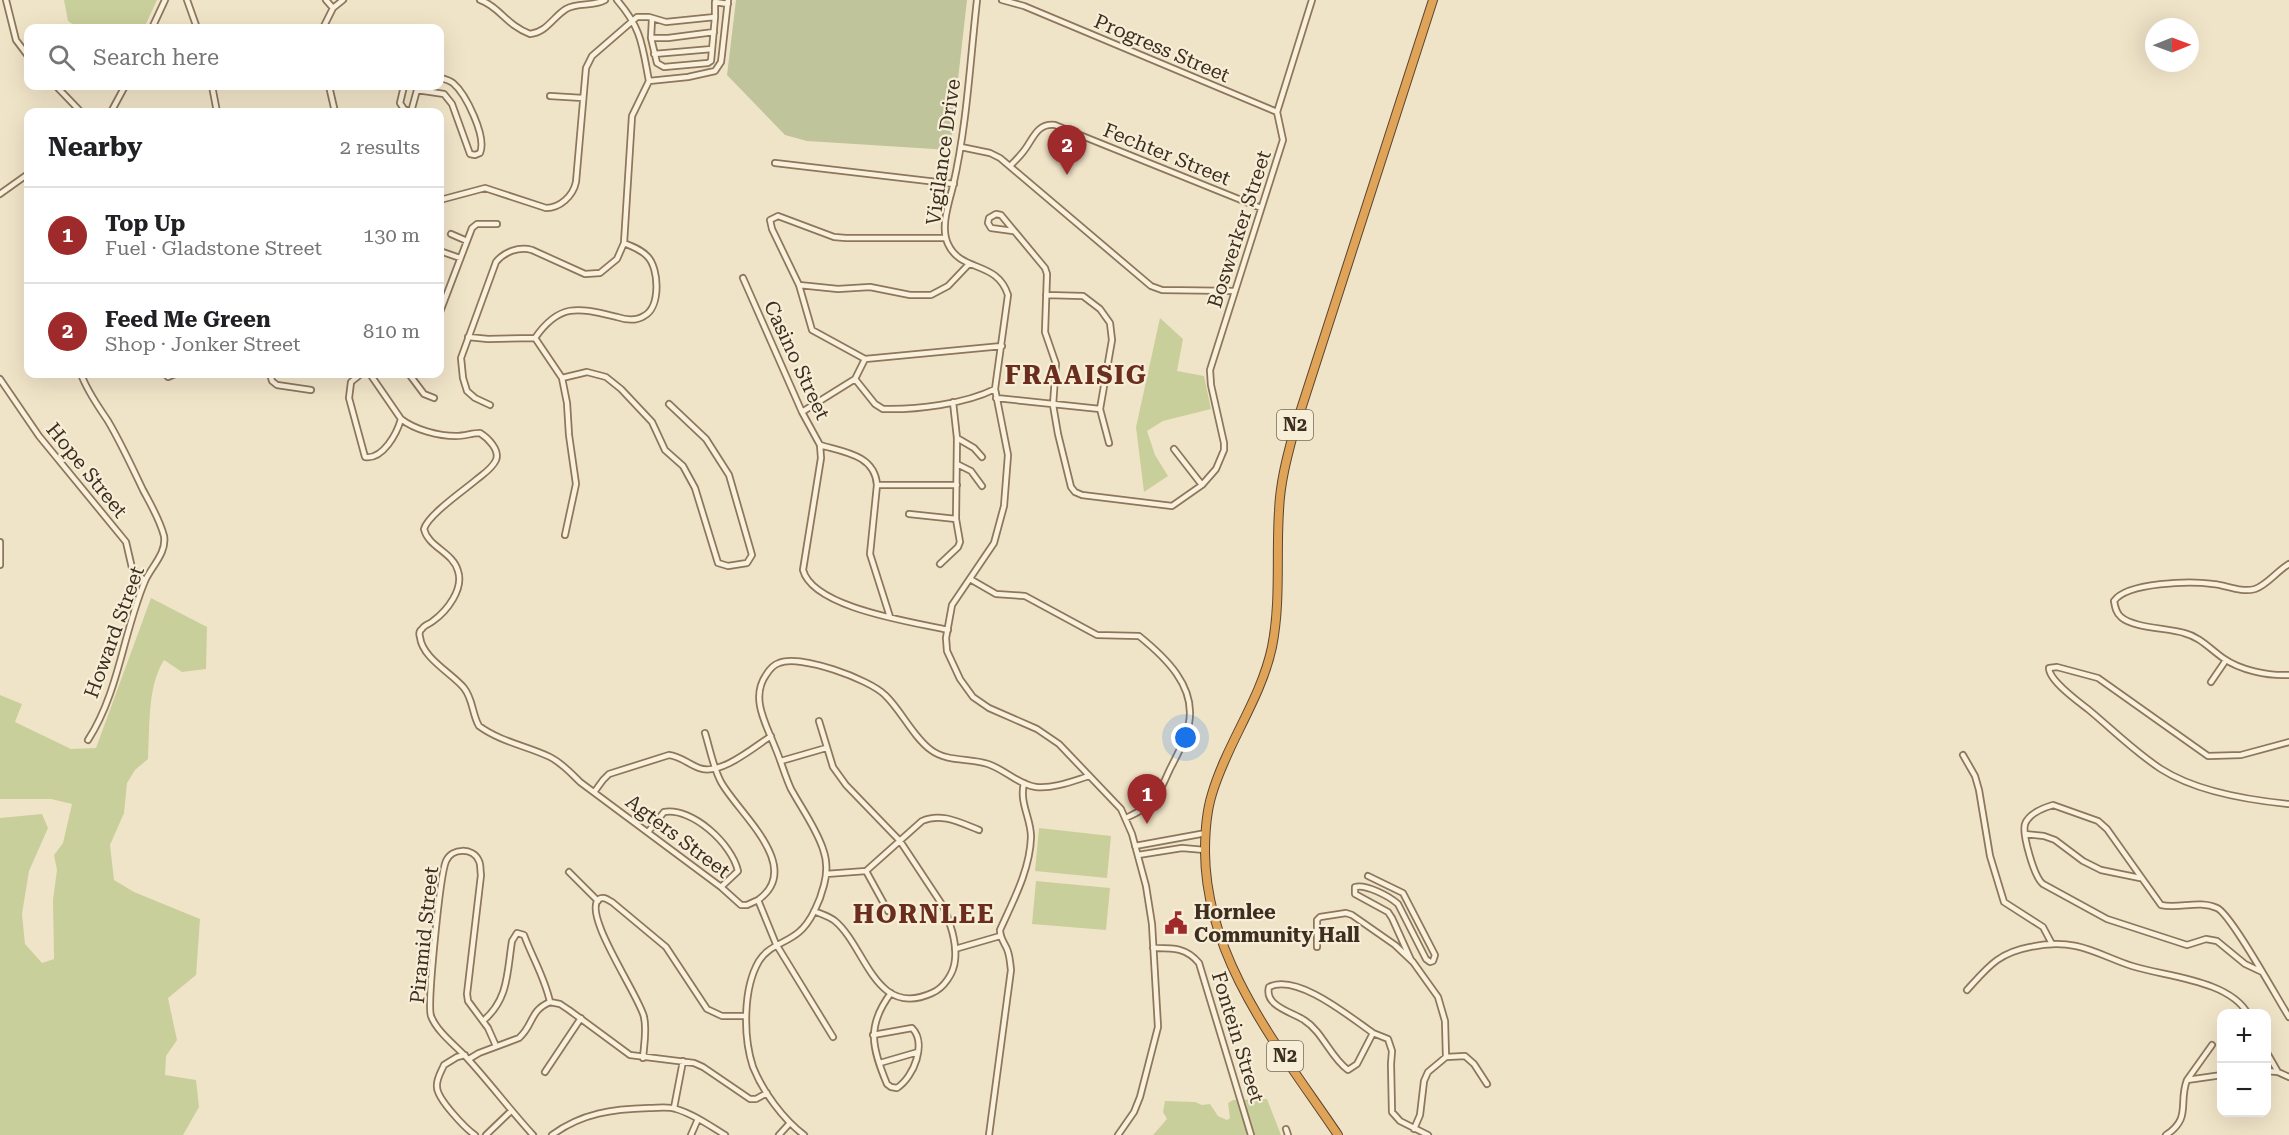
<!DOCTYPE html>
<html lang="en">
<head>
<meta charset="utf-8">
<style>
	body { margin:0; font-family:"Roboto Serif",serif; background:#f2f2f2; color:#202124 }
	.controls { position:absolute; right:18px; bottom:18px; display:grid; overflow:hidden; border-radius:12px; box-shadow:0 6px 24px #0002 }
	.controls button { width:54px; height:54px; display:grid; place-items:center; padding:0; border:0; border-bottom:2px solid #e0e0e0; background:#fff; color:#202124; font:30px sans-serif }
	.compass { position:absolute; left:2145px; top:18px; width:54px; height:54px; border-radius:50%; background:#fff; box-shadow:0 6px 24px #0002; rotate:89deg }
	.you { position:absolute; left:1186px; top:738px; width:21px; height:21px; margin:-15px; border:4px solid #fff; border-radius:50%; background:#1a73e8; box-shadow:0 0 0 9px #1a73e833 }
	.badge { display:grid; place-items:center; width:39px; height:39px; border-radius:50%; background:#9e2a2b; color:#fff; font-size:20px; font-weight:700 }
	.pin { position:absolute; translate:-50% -50px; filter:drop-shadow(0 2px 3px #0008) }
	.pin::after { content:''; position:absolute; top:32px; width:21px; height:18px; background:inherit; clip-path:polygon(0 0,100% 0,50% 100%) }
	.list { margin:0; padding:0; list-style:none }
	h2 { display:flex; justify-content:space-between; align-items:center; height:78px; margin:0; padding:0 24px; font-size:26px }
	h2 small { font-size:20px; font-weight:400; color:#757577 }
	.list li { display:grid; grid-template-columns:39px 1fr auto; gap:18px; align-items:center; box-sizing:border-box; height:96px; padding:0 24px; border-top:2px solid #e0e0e0 }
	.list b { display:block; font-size:22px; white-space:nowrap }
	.list p { margin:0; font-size:20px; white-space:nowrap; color:#757577 }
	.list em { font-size:20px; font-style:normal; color:#757577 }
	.icon { flex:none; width:33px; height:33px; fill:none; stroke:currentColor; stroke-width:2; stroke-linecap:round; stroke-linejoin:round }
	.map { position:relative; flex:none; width:2289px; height:1135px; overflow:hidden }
	.search { position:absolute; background:#fff; box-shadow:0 6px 24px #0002; left:24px; top:24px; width:420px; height:66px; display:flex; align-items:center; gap:15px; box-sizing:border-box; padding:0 21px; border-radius:12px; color:#757577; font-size:22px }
	.panel { position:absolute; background:#fff; box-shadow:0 6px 24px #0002; left:24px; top:108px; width:420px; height:270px; border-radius:12px }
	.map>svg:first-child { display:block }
</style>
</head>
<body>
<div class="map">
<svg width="2289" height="1135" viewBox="0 0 2289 1135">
	<rect width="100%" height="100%" fill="#f0e4c8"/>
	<path fill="#c9cf9b" d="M64 0H157L144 28H78L68 21Z
		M1160 318 1183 339 1177 371 1204 376 1211 409 1163 421 1147 431 1155 455 1168 476 1144 492 1136 427Z
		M151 598 207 627 206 669 182 672 164 660C147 687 150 727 148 759L135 770 127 783 124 813 110 845 114 880 134 892 200 919 196 975 168 998 177 1040 166 1056 165 1075 196 1080 199 1107 183 1135H0V818L42 814 48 828 29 871 22 914 25 944 42 963 54 959 53 900 57 870 54 855 63 843 72 804 51 799H0V695L22 704 15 722 71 749 96 748Z
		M1039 828 1111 836 1107 878 1035 871Z
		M1036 881 1110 888 1106 930 1032 924Z
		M1267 1099 1281 1135H1153L1167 1119 1163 1112 1165 1101 1195 1102 1202 1105 1210 1104 1218 1116 1227 1120 1230 1118 1228 1103 1233 1100Z"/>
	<path fill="#bfc49a" d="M736 0H967L950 150 807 141 785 135 727 75Z"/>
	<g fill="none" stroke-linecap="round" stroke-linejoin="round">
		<g stroke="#8d765c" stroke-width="8">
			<path id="street" d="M6 0 16 40 28 56
				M187 0 197 28
				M326 0 333 8
				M480 0C500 7 506 25 530 34 547 32 553 17 566 9 578 2 593 7 605 0
				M617 0C642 29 642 45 649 81
				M977 0C970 62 967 125 953 186 949 203 940 227 948 244 961 273 997 260 1008 295L995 389 1008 455 1004 506 994 543 952 605 946 638 947 651 960 679 973 697 989 708 1037 729 1059 744 1121 809 1132 834 1146 886 1152 924 1158 1027 1140 1097 1134 1112 1118 1135
				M1002 0 1024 6 1277 112
				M715 17V2L728 4
				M152 28 165 0
				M323 28 333 8 343 0
				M651 38H668L714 32
				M654 54 712 49
				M649 81 688 77 715 71 721 62 722 54 728 0
				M56 86 81 112
				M212 86 217 112
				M329 86 335 112
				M404 86 400 103 404 109 412 112
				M550 96 583 98
				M111 112 125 86
				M411 112 417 90 444 94 452 104 470 154 475 155 480 153C487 137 466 94 453 83 449 80 445 79 440 78
				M961 147 990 153 1000 158 1151 286 1162 290 1235 291
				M775 163 954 184
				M1010 166C1014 162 1019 157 1023 152 1033 140 1036 123 1055 125L1261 208
				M0 194 28 174
				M440 200 485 188 546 208C560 208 573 196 576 182L586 68 592 56 637 17H649L666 22 715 17 711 61 708 63 664 67 657 63 651 38 652 19
				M1013 231 991 228 988 223 989 218 996 214 1001 215 1045 268 1047 274 1045 332 1056 364 1053 405 1058 434 1071 487 1075 492 1082 495 1172 506 1202 485 1216 469 1224 450V443L1211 385 1210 370 1283 140 1277 112 1312 0
				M451 234 467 241
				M440 251 460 258
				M743 278 802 412 820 445 821 458 803 570C813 608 913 622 948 630
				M799 285 838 289 870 287 910 295H931L948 286 969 264
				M1046 295 1083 296 1100 309 1110 323 1112 340 1100 409 1109 443
				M440 312 472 228 477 224H497
				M468 337 488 339 535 338
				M535 338C560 302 579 308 617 317 626 320 636 321 644 316 661 307 659 269 648 257 641 249 633 247 624 243
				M535 338 562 378 567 403 569 435 576 484 565 535
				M865 359 812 330 799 285 772 229 770 220 778 216 834 237 846 238H946
				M865 359 1002 346
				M81 374C87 391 98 406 108 421 121 443 132 467 143 490 151 505 160 520 164 536 167 553 151 567 145 581 123 633 119 692 88 740
				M165 374 168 377 175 374
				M270 374 272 381 277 385 311 390
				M361 374 351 382 349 398 365 457C383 460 397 433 401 419
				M370 374 401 419C415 430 439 436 456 436 465 436 472 433 480 433 488 438 500 450 496 460 492 469 483 474 476 480 463 491 428 515 424 529 428 547 453 552 458 571 464 589 447 611 433 621 430 624 424 625 422 629 419 631 419 634 420 637 422 658 453 674 464 688 473 699 472 714 479 726 501 742 527 746 550 757 562 763 571 773 580 782L721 887 741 905H747L758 900
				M409 374 424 394 434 398
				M562 378 587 372 606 377 621 389 652 422 665 450 683 466 695 488 718 563 728 566 747 563 752 555 729 475 706 439 669 404
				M0 379 39 436 126 542 132 568 145 581
				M855 379 875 404 883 409C916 410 965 404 995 389
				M855 379 865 359
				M996 398 1100 409
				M490 405 475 398 467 391 463 378 461 358 496 262C504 252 519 246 532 250L585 274 600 273 617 259 624 243 632 116 649 81
				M802 412 855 379
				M957 438 974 448 982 457
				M820 445C844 452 875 455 877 485L870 554 890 617
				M1174 449 1202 485
				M957 464 971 471 982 486
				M877 485H957
				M909 514 956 519
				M0 542V565
				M940 564 958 547 960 542 956 519 957 438 953 402
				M2289 564C2277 571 2267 585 2255 589 2241 593 2226 585 2213 584 2191 581 2127 582 2114 601 2115 607 2116 613 2121 617 2133 628 2168 628 2184 633 2200 637 2209 648 2223 658 2240 670 2267 676 2289 675
				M970 579 996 594 1025 596 1097 635 1139 636C1165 657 1196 686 1189 723 1186 740 1177 755 1170 769 1156 799 1158 803 1126 818
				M2211 682 2226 660
				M705 733C710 749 713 767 721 782 738 813 805 867 758 900L776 944 833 1037
				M2289 742 2241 755 2208 756 2098 678 2057 667 2049 668C2049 681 2079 702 2089 710 2113 730 2135 752 2161 769 2197 792 2247 800 2289 804
				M1963 755 1975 776 1979 790 1990 856 2004 902 2043 927 2052 944
				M781 761 826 748
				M595 791 603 780 609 774 669 755C680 756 688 764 699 768 720 776 753 748 771 736
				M648 832 664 812C692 807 732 844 738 871L721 887
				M2025 834 2044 836 2055 840 2083 861 2101 870 2140 878
				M1135 846 1206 833
				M1138 855 1182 848 1205 850
				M866 871 888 911
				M569 872 598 901
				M826 874 866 871 922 821C941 812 961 823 979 830
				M1368 876 1403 893 1435 955 1433 961 1430 962 1426 959 1398 904C1389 896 1366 884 1355 887V894L1388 912 1392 918 1411 960
				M814 911C821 914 829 916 835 921 866 947 875 1019 932 993 944 988 954 973 955 960 957 943 950 921 943 906L900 841 846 785 833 767 819 721
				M1317 947V920L1320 917 1346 913 1352 915 1395 945 1413 962 1438 997 1445 1021 1446 1057
				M1153 948C1172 948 1186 947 1199 963L1251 1135
				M955 949 1000 936
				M2262 972 2245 964 2217 941 2206 939 2187 945 2107 919 2043 884C2034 877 2022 834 2025 824 2029 813 2043 808 2053 805L2098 821 2107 829 2161 905C2179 909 2199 900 2217 908 2231 914 2277 998 2289 1017
				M1967 990C1988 967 1998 953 2030 947 2044 944 2061 943 2076 946 2095 950 2113 960 2132 966 2167 977 2229 980 2248 1014
				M550 1002 560 1004 569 1010 630 1055 694 1063 703 1067 750 1099H756L767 1093
				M483 1021C509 999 507 972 512 941L517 933 524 935C532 957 545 978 550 1002
				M1373 1033C1350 1017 1297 973 1269 987 1264 1006 1292 1012 1304 1020 1323 1032 1330 1057 1348 1070L1357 1064 1373 1033 1388 1039 1392 1051 1391 1064 1392 1112 1400 1121 1428 1135
				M873 1035 912 1028C927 1043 914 1077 897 1088L891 1087 887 1084C872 1048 866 1026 891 993
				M496 1046 488 1028 468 1001 467 994 481 875C480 870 481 865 479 861 473 847 452 848 446 861 440 875 427 1004 431 1016 437 1032 456 1046 467 1058 490 1083 510 1110 533 1135
				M2266 1051 2278 1072
				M465 1055 457 1057 444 1065C441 1072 436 1079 437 1087 437 1099 466 1129 475 1135
				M643 1058C644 1045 647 1030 644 1017 640 997 581 913 599 899 604 896 608 900 612 902L666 947 707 1009 722 1016H746
				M469 1059 479 1053 519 1038C534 1025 529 1011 550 1002
				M880 1063 918 1052
				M2266 1071 2278 1072 2289 1077
				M545 1072 581 1018
				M2187 1080 2212 1045
				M674 1108 683 1061
				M1286 1129 1288 1135
				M1414 1129 1420 1115 1424 1081 1428 1072 1446 1057 1465 1056 1474 1064 1487 1084
				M486 1135 511 1111
				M552 1135C582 1113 613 1109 649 1108 658 1108 668 1106 676 1109 694 1114 710 1126 725 1135
				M691 1135 698 1119
				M779 1135 789 1124
				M804 1135C783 1119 763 1092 753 1067 743 1037 743 988 759 961 769 945 785 944 799 932 811 922 820 901 824 885 827 874 827 860 823 849 816 828 802 809 791 789 785 776 781 761 775 747 766 724 750 698 766 675 769 670 773 665 779 663 800 654 869 679 885 695 901 710 913 737 931 750 947 762 969 758 988 764 1004 769 1019 785 1036 787 1053 789 1073 781 1089 776
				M989 1135 1011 970C1010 963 1010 956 1007 949 1004 942 1000 938 1000 930 1013 901 1030 870 1031 837 1031 818 1019 803 1024 783
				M2166 1135C2192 1118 2178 1103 2187 1080L2222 1075"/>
		</g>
		<g stroke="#5b4430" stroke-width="10">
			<path id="highway" d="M1338 1135C1280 1049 1206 961 1205 852 1205 832 1206 813 1212 794 1227 743 1261 699 1272 647 1281 602 1276 556 1279 511 1280 483 1287 457 1294 431L1433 0"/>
		</g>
		<use href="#street" stroke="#faf1dc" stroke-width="4.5"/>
		<use href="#highway" stroke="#e0a458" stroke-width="8"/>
	</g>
	<defs>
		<g id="civic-bare" transform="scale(1.8)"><path d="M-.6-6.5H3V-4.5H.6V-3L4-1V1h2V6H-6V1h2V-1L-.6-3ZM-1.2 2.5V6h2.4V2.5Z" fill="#9e2a2b" stroke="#f7eed8" stroke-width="2.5" paint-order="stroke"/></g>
	</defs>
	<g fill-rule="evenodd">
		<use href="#civic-bare" x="1176" y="923"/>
	</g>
	<g text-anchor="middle" stroke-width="4.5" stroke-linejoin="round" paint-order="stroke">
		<g fill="#f7eed8" stroke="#756857" stroke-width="1.5">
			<rect x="1277" y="410" width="36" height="30" rx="4.5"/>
			<rect x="1267" y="1041" width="36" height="30" rx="4.5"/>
		</g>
		<g font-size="18" font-weight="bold" fill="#3d2e20">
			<text x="1295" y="431">N2</text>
			<text x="1285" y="1062">N2</text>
		</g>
		<g font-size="20" fill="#3d2e20" stroke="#f7eed8">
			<text transform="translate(1162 48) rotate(23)" y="7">Progress Street</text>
			<text transform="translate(943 152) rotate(-82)" y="7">Vigilance Drive</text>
			<text transform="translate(1167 154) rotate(22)" y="7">Fechter Street</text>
			<text transform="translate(1239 229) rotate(-72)" y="7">Boswerker Street</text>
			<text transform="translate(797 360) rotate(65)" y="7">Casino Street</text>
			<text transform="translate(87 470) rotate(51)" y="7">Hope Street</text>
			<text transform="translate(114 632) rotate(-70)" y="7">Howard Street</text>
			<text transform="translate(678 836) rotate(37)" y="7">Agters Street</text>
			<text transform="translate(424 935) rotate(-84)" y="7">Piramid Street</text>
			<text transform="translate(1238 1037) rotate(73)" y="7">Fontein Street</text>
		</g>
		<g font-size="20" font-weight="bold" fill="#3d2e20" stroke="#f7eed8" text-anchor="start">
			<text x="1194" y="919">Hornlee<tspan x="1194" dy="23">Community Hall</tspan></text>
		</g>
		<g font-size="26" font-weight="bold" letter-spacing="1.5" fill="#6b2e1e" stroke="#f7eed8">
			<text x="1076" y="384">FRAAISIG</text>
			<text x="924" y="923">HORNLEE</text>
		</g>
	</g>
</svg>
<div class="controls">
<button>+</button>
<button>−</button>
</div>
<svg class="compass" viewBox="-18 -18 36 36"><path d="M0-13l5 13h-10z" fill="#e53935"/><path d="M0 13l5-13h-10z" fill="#757577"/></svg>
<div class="you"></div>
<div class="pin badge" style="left:1147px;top:824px">1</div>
<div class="pin badge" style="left:1067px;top:175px">2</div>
<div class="search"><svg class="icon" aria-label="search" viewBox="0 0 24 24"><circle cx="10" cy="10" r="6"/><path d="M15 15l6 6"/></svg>Search here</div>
<section class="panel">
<h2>Nearby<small>2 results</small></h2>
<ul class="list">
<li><span class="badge">1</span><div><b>Top Up</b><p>Fuel · Gladstone Street</p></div><em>130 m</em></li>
<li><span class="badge">2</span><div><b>Feed Me Green</b><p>Shop · Jonker Street</p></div><em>810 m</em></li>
</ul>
</section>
</div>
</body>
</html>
